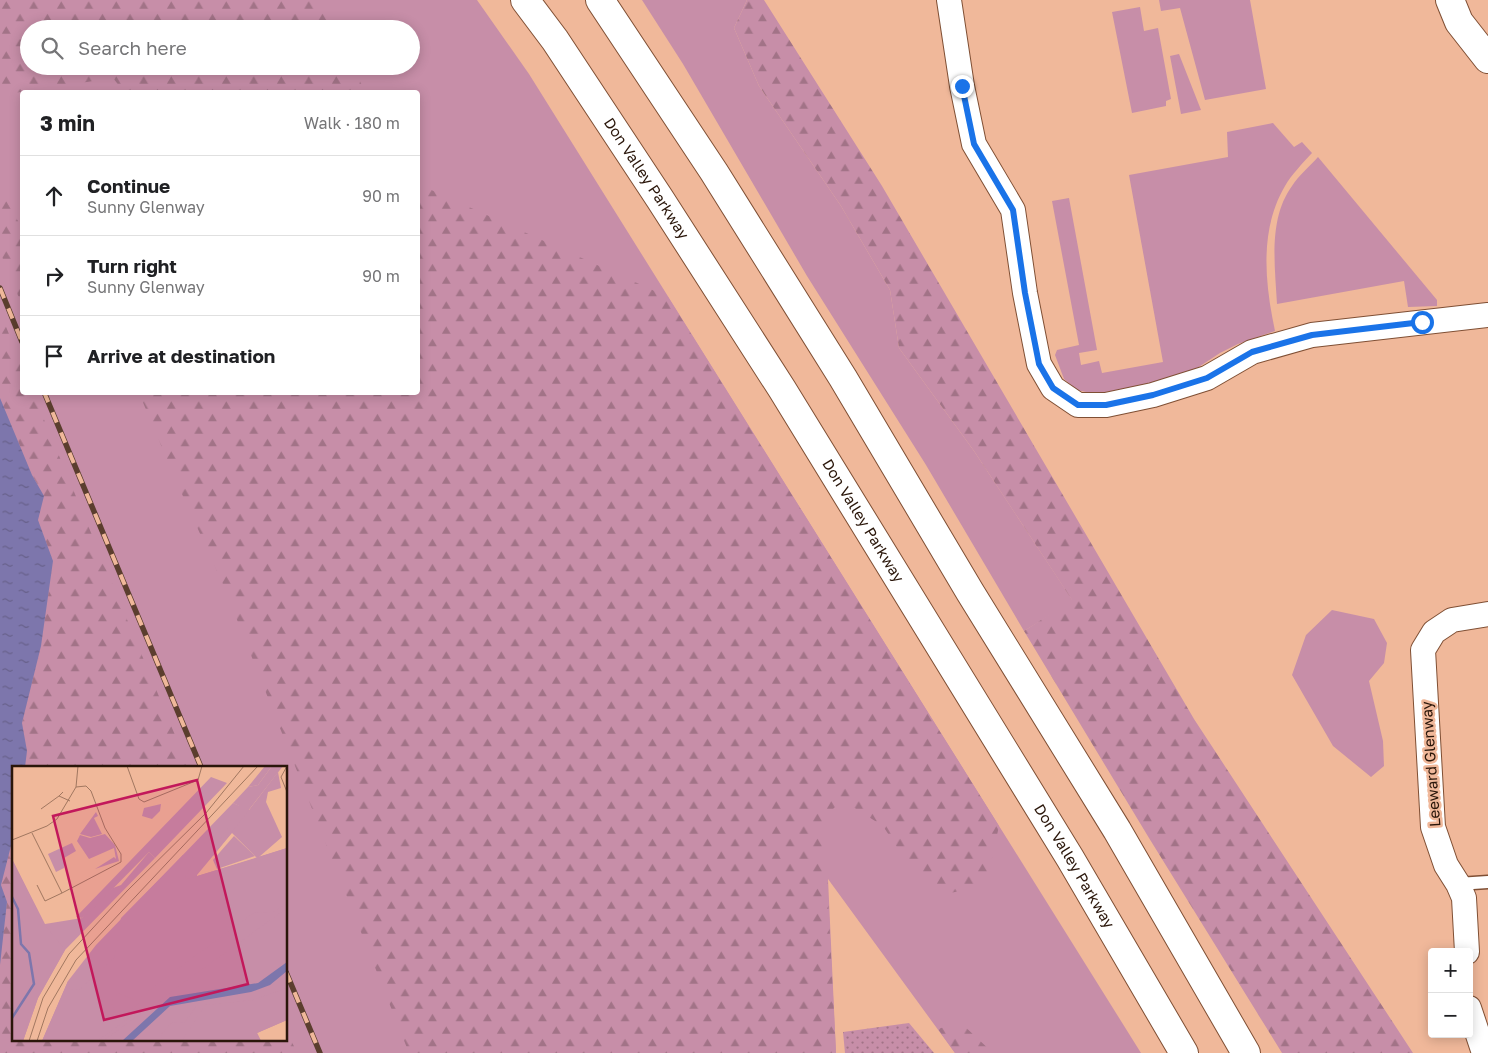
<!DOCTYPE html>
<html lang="en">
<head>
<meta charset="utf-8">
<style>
	body { margin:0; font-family:"Golos Text",sans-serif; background:#f2f2f2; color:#202124 }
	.controls { position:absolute; right:15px; bottom:15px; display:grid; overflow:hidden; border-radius:5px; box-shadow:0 2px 12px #0003 }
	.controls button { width:45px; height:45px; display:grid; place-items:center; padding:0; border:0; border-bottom:1px solid #e0e0e0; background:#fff; color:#202124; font:25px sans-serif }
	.stop { position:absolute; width:15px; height:15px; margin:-11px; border:4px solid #1a73e8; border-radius:50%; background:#fff }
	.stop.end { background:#1a73e8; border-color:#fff; box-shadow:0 1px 5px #0008 }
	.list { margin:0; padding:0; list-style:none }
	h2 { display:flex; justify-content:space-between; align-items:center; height:65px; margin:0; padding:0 20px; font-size:21px }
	h2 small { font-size:16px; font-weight:400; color:#757577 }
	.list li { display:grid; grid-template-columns:32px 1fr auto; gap:15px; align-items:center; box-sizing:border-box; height:80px; padding:0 20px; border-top:1px solid #e0e0e0 }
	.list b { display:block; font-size:19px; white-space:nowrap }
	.list p { margin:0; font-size:16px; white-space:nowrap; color:#757577 }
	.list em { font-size:16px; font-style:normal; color:#757577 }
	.icon { flex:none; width:28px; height:28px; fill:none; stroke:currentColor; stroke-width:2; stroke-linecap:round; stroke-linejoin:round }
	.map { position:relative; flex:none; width:1488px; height:1053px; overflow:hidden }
	.search { position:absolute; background:#fff; box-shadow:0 2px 12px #0003; left:20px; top:20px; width:400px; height:55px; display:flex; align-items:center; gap:12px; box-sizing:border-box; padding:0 18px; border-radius:28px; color:#757577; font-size:19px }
	.panel { position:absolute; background:#fff; box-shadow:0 2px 12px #0003; left:20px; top:90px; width:400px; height:305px; border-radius:5px }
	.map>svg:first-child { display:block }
</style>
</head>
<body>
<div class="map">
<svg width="1488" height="1053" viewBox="0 0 1488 1053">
	<defs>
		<pattern id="forest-firs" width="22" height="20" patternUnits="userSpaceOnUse" patternTransform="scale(1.25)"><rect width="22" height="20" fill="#c78ea8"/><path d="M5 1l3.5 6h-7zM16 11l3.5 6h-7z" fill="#a27387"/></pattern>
		<pattern id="garden-dots" width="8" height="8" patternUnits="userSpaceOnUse" patternTransform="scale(1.25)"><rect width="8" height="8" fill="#c78ea8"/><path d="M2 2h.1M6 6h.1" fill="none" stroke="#a27387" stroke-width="1.8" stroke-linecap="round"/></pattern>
		<pattern id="water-ripples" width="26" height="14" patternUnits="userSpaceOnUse" patternTransform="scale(1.25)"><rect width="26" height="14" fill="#7d76ac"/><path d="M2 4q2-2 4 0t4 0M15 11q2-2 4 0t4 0" fill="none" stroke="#67608a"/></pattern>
	</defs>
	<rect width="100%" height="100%" fill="#f0b89a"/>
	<path fill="#c78ea8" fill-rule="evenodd" d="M0 0H477L529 74 1141 1053H955L828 879 836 1053H0ZM29 29H411V66H29ZM22 92H418V392H22ZM14 767H286V1039H14Z
		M642 0H747L734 28 759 86 841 206 890 290 899 348 974 451 1073 601 1024 631 926 465 807 276 683 64Z
		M1159 0H1250L1266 89 1205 100 1180 8 1161 11Z
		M1140 7 1144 31 1158 28 1171 99 1166 101V106L1132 113 1112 12Z
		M1179 54 1201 110 1181 114 1170 56Z
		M1273 123 1294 147 1302 142 1312 153C1302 164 1292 174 1285 186 1259 230 1265 284 1275 331L1238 344 1220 353 1182 378 1095 394 1077 390 1064 379 1055 355 1057 350 1079 345 1052 201 1069 198 1097 350 1079 353 1081 365 1099 361 1102 373 1163 362 1129 175 1228 157 1227 132Z
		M1318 157 1437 300V306L1408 307 1404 281 1277 304C1275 266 1268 219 1292 186 1299 175 1309 167 1318 157Z
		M1332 610 1374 619 1387 643 1384 663 1369 681 1383 741 1384 766 1371 777 1333 746 1292 675 1306 635Z"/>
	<path fill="url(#forest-firs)" d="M0 0H321L335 29H29V66H353L365 92H124L113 78 1 95 0 98Z
		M747 0H764L882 186 1194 719 1413 1053H1282L1149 838 1024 631 1072 600 974 451 899 348 890 290 841 206 759 86 734 28Z
		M418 184 668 297 999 826 986 885 946 894 913 872 883 826 842 800 824 818 836 1053H409L222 582 177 483 139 393 418 392Z
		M0 190 22 228V305L0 252Z
		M0 312 22 366V392L33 393 175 735 187 767H25L27 751 22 723 41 646 53 561 38 520 44 495 32 475 0 398Z
		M14 834V1039H286V1029L297 1053H0V965L7 902 1 885Z
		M960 1022 993 1053H955L938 1029Z"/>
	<path fill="url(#garden-dots)" d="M909 1023 934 1053H845L843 1032Z"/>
	<path fill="url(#water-ripples)" d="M0 398 32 475 44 496 38 520 53 561 41 646 22 723 27 751 25 767H14V834L1 885 7 902 0 965Z"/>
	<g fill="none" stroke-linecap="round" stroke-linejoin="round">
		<g stroke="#7f4f34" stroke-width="15">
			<path id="service" d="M1458 884 1488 882"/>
		</g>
		<g stroke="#7f4f34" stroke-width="26">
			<path id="minor" d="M949 0 962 86 974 144 1013 210 1025 293 1039 364 1053 388 1078 405H1106L1153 395 1207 378 1252 352 1312 335 1488 315
				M1467 952 1464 898 1458 884 1446 865 1433 827 1423 650 1434 632 1452 620 1488 614
				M1469 1008 1484 1053"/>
		</g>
		<g stroke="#7f4f34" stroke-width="30">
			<path id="tertiary" d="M1450 0 1459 22 1488 59"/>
		</g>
		<g stroke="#7f4f34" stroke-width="30">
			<g id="motorway">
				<path id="s1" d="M525 0 555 40 660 199 782 389 1070 858 1184 1053"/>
				<path d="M600 0 714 172 843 378 970 592 1117 830 1246 1053"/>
			</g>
		</g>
		<use href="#service" stroke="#fff" stroke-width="12"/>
		<use href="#minor" stroke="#fff" stroke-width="24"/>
		<use href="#tertiary" stroke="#fff" stroke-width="28"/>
		<use href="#motorway" stroke="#fff" stroke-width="28"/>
		<g stroke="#5b3e2e" stroke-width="5.5">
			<path id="rail" d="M0 288 22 342
				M44 392 201 767
				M286 972 320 1053"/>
		</g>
		<use href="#rail" stroke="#f0b89a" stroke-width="4" stroke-dasharray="11" stroke-linecap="butt"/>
	</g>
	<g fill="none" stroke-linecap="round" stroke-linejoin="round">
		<path stroke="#1a73e8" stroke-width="6" d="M962 86 974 144 1013 210 1025 293 1039 364 1053 388 1078 405H1106L1153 395 1207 378 1252 352 1312 335 1422 322"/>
	</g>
	<g text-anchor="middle" stroke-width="5" stroke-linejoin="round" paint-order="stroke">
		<g font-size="15" fill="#2a160a" stroke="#f0b89a">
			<text dy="5" stroke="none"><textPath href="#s1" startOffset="216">Don Valley Parkway</textPath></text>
			<text dy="5" stroke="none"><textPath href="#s1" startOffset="621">Don Valley Parkway</textPath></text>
			<text transform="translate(1431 764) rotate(-94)" y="5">Leeward Glenway</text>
			<text dy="5" stroke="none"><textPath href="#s1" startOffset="1026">Don Valley Parkway</textPath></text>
		</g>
	</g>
	<g transform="translate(12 766)">
		<rect width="275" height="275" fill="#f0b89a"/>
		<path d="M253 0H260L246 19 236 21ZM266 6 269 22 256 26 254 36 270 71 247 91 275 82V254L245 267 249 275H30L56 215 84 179 221 37 237 44ZM220 67 245 92 185 110V109ZM149 38 148 45 140 53 130 50 132 42ZM84 46 86 50 82 52 90 68 79 71 68 68ZM93 68 103 79 107 95 83 103 102 91 104 93 102 82 77 93 65 75 68 69 78 72ZM60 77 64 85 52 92V102L44 106 36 88ZM137 86 143 92 53 184 26 232 11 275H0V93L33 158 70 152 101 122 109 119Z" fill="#c78ea8" fill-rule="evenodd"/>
		<path d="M260 0H271L201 90 202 82 216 62V56L228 46 227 40 221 37 236 21 246 19ZM199 11 215 17 143 92 137 86 77 147 70 152 64 151ZM275 82V137L259 147 243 146 164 204 129 231 135 239 85 275H30L56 215 58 223 67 224 102 192 109 152 171 89 179 88 182 94 173 111 176 113ZM106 227 128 236 112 251H105L99 236ZM0 93 32 158 53 184 26 232 11 275H0ZM275 142V196L255 212 213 224 167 228 142 244 110 275H91ZM275 222V254L245 267 249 275H170L193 239 241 234ZM189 234 172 257 160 256 149 269 151 275H120L158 240Z" fill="#c78ea8" fill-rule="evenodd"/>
		<path d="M222 70 243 90 205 103 201 94Z" fill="#c78ea8"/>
		<path d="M275 196V205L258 219 239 226 158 240 120 275H110L158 231 246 217Z" fill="#7d76ac"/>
		<path fill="none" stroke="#7d76ac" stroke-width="2.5" d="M0 131 6 143 9 178 17 187 22 218 0 252"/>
		<path fill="none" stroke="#a17760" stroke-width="1" d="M115 0 127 33 132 36 186 14 190 0M275 0 269 11 275 26M51 26 47 30 58 35M29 43 47 30M20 67 50 127 109 96V88L93 62 79 25 74 20 64 21M0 74 35 60 45 53 64 21 66 0M25 119 33 135 50 127M17 275 31 232 57 188 115 125 194 47 232 0M25 275 36 242 64 194 246 0"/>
		<path fill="#c2185b" fill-opacity="0.15" stroke="#c2185b" stroke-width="2.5" d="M185 14 236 218 92 254 41 50Z"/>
		<rect width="275" height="275" fill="none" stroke="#2a160a" stroke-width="2.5"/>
	</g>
</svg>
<div class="controls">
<button>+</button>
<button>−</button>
</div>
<div class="stop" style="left:1422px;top:322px"></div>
<div class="stop end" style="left:962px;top:86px"></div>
<div class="search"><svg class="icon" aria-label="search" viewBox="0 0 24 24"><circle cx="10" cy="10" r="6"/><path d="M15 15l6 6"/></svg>Search here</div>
<section class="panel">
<h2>3 min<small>Walk · 180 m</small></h2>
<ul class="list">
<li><svg class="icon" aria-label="ahead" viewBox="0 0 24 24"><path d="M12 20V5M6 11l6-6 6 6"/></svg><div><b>Continue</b><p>Sunny Glenway</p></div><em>90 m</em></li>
<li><svg class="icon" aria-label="right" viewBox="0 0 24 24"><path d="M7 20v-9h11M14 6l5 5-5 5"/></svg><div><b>Turn right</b><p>Sunny Glenway</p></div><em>90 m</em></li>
<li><svg class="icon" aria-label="arrive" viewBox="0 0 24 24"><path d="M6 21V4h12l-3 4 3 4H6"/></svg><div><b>Arrive at destination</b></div></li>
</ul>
</section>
</div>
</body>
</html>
